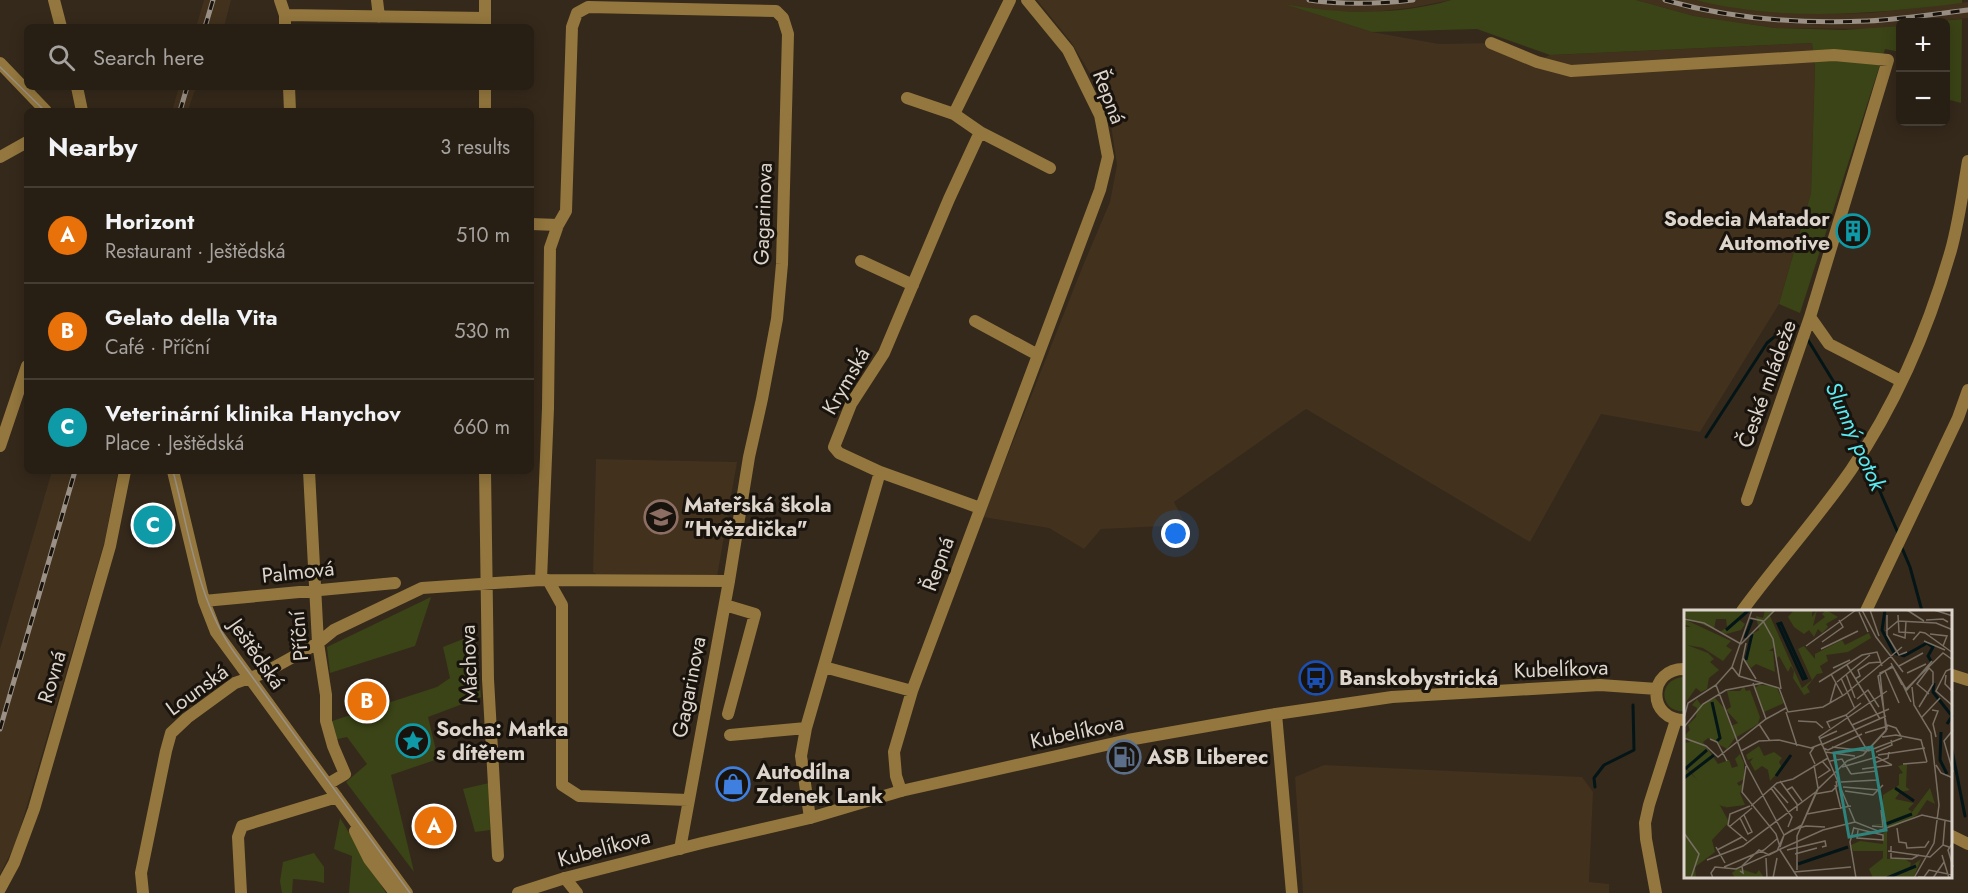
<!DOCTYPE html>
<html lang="en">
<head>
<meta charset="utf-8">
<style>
	body { margin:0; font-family:Jost,sans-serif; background:#342c22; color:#f1f3f6 }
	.controls { position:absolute; right:18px; top:18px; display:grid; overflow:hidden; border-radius:9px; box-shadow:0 3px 15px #0003 }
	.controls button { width:54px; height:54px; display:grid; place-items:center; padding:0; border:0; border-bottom:2px solid #443d34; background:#281f14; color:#f1f3f6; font:30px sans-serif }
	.you { position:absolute; left:1176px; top:534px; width:21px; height:21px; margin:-15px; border:4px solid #fff; border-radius:50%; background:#1a73e8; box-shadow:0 0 0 9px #1a73e833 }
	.badge { display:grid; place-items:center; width:39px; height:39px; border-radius:50%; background:#fe8ebd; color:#fff; font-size:20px; font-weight:700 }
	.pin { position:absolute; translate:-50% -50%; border:3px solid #fff; box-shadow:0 2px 6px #0006 }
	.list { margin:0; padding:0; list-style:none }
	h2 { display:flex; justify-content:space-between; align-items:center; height:78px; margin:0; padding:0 24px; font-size:26px }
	h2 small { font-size:20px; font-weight:400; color:#a5a2a0 }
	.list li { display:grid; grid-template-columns:39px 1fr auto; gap:18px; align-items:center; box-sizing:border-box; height:96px; padding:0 24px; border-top:2px solid #443d34 }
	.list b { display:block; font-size:22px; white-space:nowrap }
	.list p { margin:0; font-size:20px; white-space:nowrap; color:#a5a2a0 }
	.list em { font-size:20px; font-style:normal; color:#a5a2a0 }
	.icon { flex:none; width:33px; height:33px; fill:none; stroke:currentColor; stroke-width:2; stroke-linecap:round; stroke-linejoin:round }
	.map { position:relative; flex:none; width:1968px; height:893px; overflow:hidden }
	.search { position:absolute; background:#281f14; box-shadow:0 3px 15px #0003; left:24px; top:24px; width:510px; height:66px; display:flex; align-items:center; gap:15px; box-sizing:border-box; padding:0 21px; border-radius:9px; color:#a5a2a0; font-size:22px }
	.panel { position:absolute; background:#281f14; box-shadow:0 3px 15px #0003; left:24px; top:108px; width:510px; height:366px; border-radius:9px }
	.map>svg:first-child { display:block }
</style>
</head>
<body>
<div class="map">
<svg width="1968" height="893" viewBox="0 0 1968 893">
	<rect width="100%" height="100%" fill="#35291b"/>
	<path fill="#41311d" d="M204 0H231L224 27H196Z
		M1037 0H1451L1416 7 1374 12 1325 11 1291 6 1372 32 1439 44 1491 43 1537 61 1550 55 1812 43 1815 67 1811 193 1779 304 1700 432 1601 414 1530 542 1306 409 1174 502 1186 525 1101 529 1084 549 1049 528 983 517 1082 268 1110 202 1117 165 1110 119 1100 90 1071 42Z
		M1636 0H1695L1737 8 1776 12 1823 14 1870 13 1968 2V18L1930 22H1900V26L1871 29 1775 28 1694 16Z
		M179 87H199L194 92 188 111H172Z
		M596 459 737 462 717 577 599 576 593 572Z
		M52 471H118L105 540 16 843 0 874V649Z
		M1324 765 1582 777 1593 792 1589 882 1609 884V893H1303L1295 777Z"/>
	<path fill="#3b4416" d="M1451 0H1636L1694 16 1775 28 1844 30 1900 26V52L1885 49 1800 313 1779 304 1811 193 1815 67 1812 43 1550 55 1477 29 1372 32 1284 4C1338 14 1398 16 1451 0Z
		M1695 0H1962V3C1873 14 1783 22 1695 0Z
		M1962 19 1961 103 1946 99V22H1930Z
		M431 597 415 646 330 673 327 647Z
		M476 634 481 697 428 717 438 759 391 775 414 872 346 782 367 764 347 737 333 740 329 722 437 687 450 678 443 647Z
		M1682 677 1686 678V711C1660 714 1656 681 1682 677Z
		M489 783 490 830 475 832 463 789Z
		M340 818 386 893H349L352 856 334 849Z
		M314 853 324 867V883L316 881 293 879 292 893H282L280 881 283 862Z"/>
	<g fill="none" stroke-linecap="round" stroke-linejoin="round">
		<path stroke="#041517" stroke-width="3" d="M1789 320 1785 328 1798 326
			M1808 340 1843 397 1861 448
			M1706 437 1767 343 1785 328
			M1865 457 1898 533
			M1902 548 1910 567 1922 611
			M1952 750 1965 816
			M1595 787 1594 778 1604 765 1634 750 1633 705"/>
		<path stroke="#94773e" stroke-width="12" d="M54 0 61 27
			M280 0 285 15V27
			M377 0 379 17
			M285 15 485 18
			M485 27V0
			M1491 43 1537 62 1571 71 1834 55 1888 60 1810 317
			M0 63 46 111
			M77 87 82 111
			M289 87 290 111
			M485 87V111
			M907 98 954 114
			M980 132 1050 168
			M0 157 27 142
			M531 224 558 225
			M861 261 913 285
			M975 321 1038 355
			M0 446 27 366
			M173 471 204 601 216 632 407 893
			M309 471 318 643 326 695V721L333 746 345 774 328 784
			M485 471 488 679 498 856
			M880 472 980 508
			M1747 500 1810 317 1829 344 1901 381
			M541 580 548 408 550 248 558 225 566 211 572 27 577 13 588 7 776 11 783 18 788 34 782 264 777 319 762 399 749 457 729 581 680 849
			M548 580 562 605V785L579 796 688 800
			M204 601 395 583
			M725 605 755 614 728 714
			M1866 611 1958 418 1968 390
			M824 667 912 691
			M1952 675 1968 680
			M1276 714 1292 893
			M730 735 806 728
			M901 791 896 776 894 752 912 691 1100 190 1108 157 1100 115 1068 50 1027 0
			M810 818 801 756 806 728 880 472 839 453 834 447 851 404 884 353 949 199 980 132 954 114 1010 0
			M355 831 369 859 395 893
			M1952 836 1968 844
			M565 878 577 893
			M0 889 14 863 34 809 110 546 125 471
			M143 893 141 873 166 751 171 733 187 718 235 683 264 673 318 643 334 630 422 588 541 580 729 581
			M241 893 238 837 242 826 337 797"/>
		<path stroke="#94773e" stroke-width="12" d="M1742 611C1777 563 1817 519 1851 470 1896 404 1929 327 1951 250 1959 221 1963 190 1968 161
			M1686 669C1647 667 1646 721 1686 720
			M518 893 565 878 702 843 810 818 901 791 1128 740 1276 714 1392 697 1600 685 1657 689
			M1656 893 1646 839 1645 823 1649 805 1676 720"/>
		<path stroke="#9a9085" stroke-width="1.5" d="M0 67 45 111
			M173 471C189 531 198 602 234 652L410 893"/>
		<g stroke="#9a9085" stroke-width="5">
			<path id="rail" d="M1309 0C1344 5 1378 4 1413 0
				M1665 0C1731 19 1800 24 1868 21 1901 19 1935 14 1968 10
				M205 27 213 0
				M180 111 187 87
				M0 729 75 471"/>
		</g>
		<use href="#rail" stroke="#19130d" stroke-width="3" stroke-dasharray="9" stroke-linecap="butt"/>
	</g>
	<defs>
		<g id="building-ring" transform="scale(1.725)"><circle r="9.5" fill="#19130d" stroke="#0f9aa8" stroke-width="1.5"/><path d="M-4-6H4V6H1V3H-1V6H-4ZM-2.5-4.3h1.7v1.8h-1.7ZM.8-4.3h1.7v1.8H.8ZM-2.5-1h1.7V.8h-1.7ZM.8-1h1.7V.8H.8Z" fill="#0f9aa8"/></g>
		<g id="school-ring" transform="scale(1.725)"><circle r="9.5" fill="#19130d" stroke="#8d6e63" stroke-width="1.5"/><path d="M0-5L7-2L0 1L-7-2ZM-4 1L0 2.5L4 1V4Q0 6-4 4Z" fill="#8d6e63"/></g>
		<g id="bus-ring" transform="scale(1.725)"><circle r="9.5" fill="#19130d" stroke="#1a4fb4" stroke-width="1.5"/><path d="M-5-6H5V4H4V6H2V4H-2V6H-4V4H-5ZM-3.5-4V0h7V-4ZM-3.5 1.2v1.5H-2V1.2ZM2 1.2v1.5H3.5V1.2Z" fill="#1a4fb4"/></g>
		<g id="sight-ring" transform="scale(1.725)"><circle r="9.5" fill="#19130d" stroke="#0f9aa8" stroke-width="1.5"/><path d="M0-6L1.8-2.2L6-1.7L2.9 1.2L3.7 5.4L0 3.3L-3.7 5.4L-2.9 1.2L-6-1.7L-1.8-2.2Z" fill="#0f9aa8"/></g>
		<g id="fuel-ring" transform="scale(1.725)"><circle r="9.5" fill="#19130d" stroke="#5c6f8a" stroke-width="1.5"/><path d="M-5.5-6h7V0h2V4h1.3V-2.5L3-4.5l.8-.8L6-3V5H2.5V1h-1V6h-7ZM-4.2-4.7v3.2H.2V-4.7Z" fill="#5c6f8a"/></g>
		<g id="shop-ring" transform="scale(1.725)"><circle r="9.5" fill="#19130d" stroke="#3f7fe0" stroke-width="1.5"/><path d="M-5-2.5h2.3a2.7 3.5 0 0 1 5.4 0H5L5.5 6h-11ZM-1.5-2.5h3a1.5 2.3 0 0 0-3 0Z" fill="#3f7fe0"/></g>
	</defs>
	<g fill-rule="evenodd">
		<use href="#building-ring" x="1853" y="231"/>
		<use href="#school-ring" x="661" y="517"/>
		<use href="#bus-ring" x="1316" y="678"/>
		<use href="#sight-ring" x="413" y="741"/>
		<use href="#fuel-ring" x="1124" y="757"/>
		<use href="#shop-ring" x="733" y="784"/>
	</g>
	<g text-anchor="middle" stroke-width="6" stroke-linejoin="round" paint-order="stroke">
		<g font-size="21" fill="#ddd5cc" stroke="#19130d">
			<text transform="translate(1109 97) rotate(69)" y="7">Řepná</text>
			<text transform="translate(763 214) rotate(-88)" y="7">Gagarinova</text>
			<text transform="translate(846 381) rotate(-60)" y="7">Krymská</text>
			<text transform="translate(1767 384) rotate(-70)" y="7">České mládeže</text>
			<text transform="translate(938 564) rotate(-70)" y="7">Řepná</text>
			<text transform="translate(298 572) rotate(-6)" y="7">Palmová</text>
			<text transform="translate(299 636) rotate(-95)" y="7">Příční</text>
			<text transform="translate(257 654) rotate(55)" y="7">Ještědská</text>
			<text transform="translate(469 664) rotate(-92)" y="7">Máchova</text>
			<text transform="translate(1561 669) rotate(-2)" y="7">Kubelíkova</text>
			<text transform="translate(52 677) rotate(-74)" y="7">Rovná</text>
			<text transform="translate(689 687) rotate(-79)" y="7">Gagarinova</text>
			<text transform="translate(197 690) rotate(-36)" y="7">Lounská</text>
			<text transform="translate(1077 732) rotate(-12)" y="7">Kubelíkova</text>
			<text transform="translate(604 848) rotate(-15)" y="7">Kubelíkova</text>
		</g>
		<g font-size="21" font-weight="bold" fill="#ddd5cc" stroke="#19130d" text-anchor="start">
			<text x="1830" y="226" text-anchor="end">Sodecia Matador<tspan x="1830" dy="24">Automotive</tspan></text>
			<text x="684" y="512">Mateřská škola<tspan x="684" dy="24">"Hvězdička"</tspan></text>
			<text x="1339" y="685">Banskobystrická</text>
			<text x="436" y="736">Socha: Matka<tspan x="436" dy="24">s dítětem</tspan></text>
			<text x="1147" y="764">ASB Liberec</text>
			<text x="756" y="779">Autodílna<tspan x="756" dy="24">Zdenek Lank</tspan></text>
		</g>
		<g font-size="22" font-style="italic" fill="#59ebf3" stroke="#19130d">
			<text transform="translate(1856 436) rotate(66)" y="8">Slunný potok</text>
		</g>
	</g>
	<g transform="translate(1684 610)">
		<rect width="268" height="268" fill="#35291b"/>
		<path d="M0 0H63V2L54 9 61 14 57 20 42 24 36 22 43 17 42 9H32L30 19 2 8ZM81 0H90L86 6 118 78 128 70 114 39 120 36 131 49V44L158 30 161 35 185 23 187 28 164 42 142 45 144 51 136 56 139 63 133 64 123 77 126 82 120 85 109 68 110 61 107 56 104 62 95 46 93 48 90 37 85 41H89L91 62 72 54 67 58 62 52 68 24 75 20 72 6 79 8ZM110 0H128V7L133 0 129 16 141 7 138 4 142 0 154 7 142 14 144 17 138 23 134 19 130 27 125 20 120 24 110 17 104 7ZM0 9 47 31 42 36 48 40 39 51 19 38 3 35 24 43 30 49 26 52 35 60 25 68 23 79 17 82 12 78 2 92 0 17H7L0 14ZM75 75 92 76 100 93 80 102 71 78ZM60 76 62 81 66 80 76 107 74 114 51 128 43 139 24 128 19 132 34 154 45 150 48 158 54 156 51 149 56 144 60 153V169L53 173 55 176 61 172 56 183 61 195 38 198 43 197 37 196 0 155V133L6 132 0 126 6 120 4 115 12 107 13 98 8 95 13 89 17 95 31 88 40 98 47 116 54 113 42 100 47 97 43 81H56ZM75 136 80 146 90 142 98 148 95 152 98 158 86 171 84 160 78 156 71 161 66 152 69 148 64 150 62 145ZM223 154 222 177 226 180 216 182 211 189 230 193 224 199 228 202 246 178 251 194 243 190 233 205 210 217 188 214H199V185L215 175V164L219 163 214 156ZM0 157 32 188 45 212 28 230 31 242 11 257 12 268H0ZM203 221V254V249H221L227 253 226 257 237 249 230 267 189 268 185 259 199 248V241H169L167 235 176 231 199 234V223ZM54 258 72 264 75 260 80 268H51L48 263Z" fill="#3b4416"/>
		<path fill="none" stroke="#041517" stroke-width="3" d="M201 0 198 20 210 43 220 46 243 33 249 37 244 46 247 51M97 13 122 68 119 69 94 14ZM42 20 65 0M61 28 68 10M62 50 68 24M250 73 249 82 268 106 263 114M28 92 36 128 33 131M257 122 256 150 263 164M1 159 23 140M92 166 107 145M0 168 30 145M211 178 230 191M202 214 228 204M114 254 164 237M203 268 232 256"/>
		<path fill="none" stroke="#786e62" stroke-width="1.5" d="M178 0 192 27 219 62M186 0 195 26M223 0 240 11M250 0 269 6M175 2 184 22M203 5V25L215 45 223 42M214 5 215 22 231 23M66 8 79 11 89 29 97 79M0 9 20 13 57 34M242 10 259 9 264 12M202 21 214 11 252 13 269 20M209 24 221 28 222 11M246 24 263 26 259 36M229 30 236 22 241 23 269 43M240 31 261 40M138 32 159 17 155 10M57 34 91 0M122 36 172 0M137 39 174 21M59 48 72 69M207 53 218 75M163 55 196 109M215 56 239 43M48 57 55 66 95 78 104 102 139 97 160 85 218 37M48 57 68 0M149 58 166 50M269 58 262 61 252 81 269 96M201 61 215 93M223 63 242 54M147 64 159 86M162 64 171 88M262 65 261 74 269 82M55 66 62 33M157 68 171 99M171 69 176 66 174 60 185 53 196 52M135 72 178 45 193 42 198 56M153 72 186 45M69 73 82 109M218 73 227 92M32 75 62 154 100 225M228 77 230 95 247 123 255 195 250 233 230 268M203 81 135 127 171 212 194 221 238 205 269 212M222 81 248 51M245 84 233 74 245 58M173 89 184 80 195 97M146 93 152 72M235 97 249 74V62L243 56M248 100 254 101 249 114 252 127M102 102 113 136M162 105 183 140M162 105 177 93M238 107 256 88M0 108 4 93 32 75 48 57M114 111 132 112 139 118M75 114 86 131M168 115 205 99M203 115 212 118 217 126M0 117 19 94 42 80 79 73M146 118 143 112 162 105M269 120 260 131 269 162M181 123 204 116M198 127 212 125 237 130 243 152M0 128 22 136 34 147 82 109 102 98M26 129 33 132 43 151M135 129 153 121M137 135 202 106M130 137 126 143 131 154M148 137 182 141M139 138 144 140 178 124M57 141 75 131 95 130 127 138 137 134M184 141 218 128M141 142 171 146M192 142 208 135 207 130M194 145 241 138M146 151 158 149 167 164M190 153 204 148 205 142M219 154 243 152M130 155 134 178M252 155 257 163 269 168M62 156 58 182 92 224 96 237M158 157 193 147 208 155M178 159 208 155M134 168 146 160 138 151M96 171 113 194V201M157 172 193 170 192 161 167 164M151 175 157 199M89 176 104 193M159 177 196 180M87 178 108 207 104 217M103 180 108 177 118 191M161 181 189 185 199 175M131 184 148 181 153 176 152 171M67 196 93 173 109 169 144 148M123 204 167 196M56 208 64 224 68 222 60 205M261 211 259 235 265 237M188 216 199 217 197 200M45 217 68 198M170 217 166 232 172 268M170 218 199 225V230L173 228 174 220M213 218 215 232 222 233 223 238 241 237 245 231M0 223 15 244 7 268M63 231 44 215 46 204 66 196M269 232 264 240 269 257M207 236V248L228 249 235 245M32 237 41 253M96 237 100 225 108 220 122 216 141 217M33 240 58 227M80 240 94 228M96 240 114 268M103 240 141 231 142 236 138 237M204 241 246 247 259 235M111 244 133 238M258 245 265 268M82 248 83 268M23 250 59 236 133 181M40 257 80 240M113 260V226L133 180 163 151 179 145 203 119 194 66 208 56M56 261 59 263 58 256 75 240 85 245 93 241 100 225 118 215 134 179 163 151 179 145 202 121 196 63 209 57 222 79 259 43 269 50M110 262 167 257M234 267H240L245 260 269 265M29 268 27 263 31 257 52 259 139 220 171 212M89 268 93 248M249 268 260 252"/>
		<path fill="#2e847c" fill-opacity="0.15" stroke="#2e847c" stroke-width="3" d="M188 137 202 220 165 227 150 143Z"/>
		<rect width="268" height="268" fill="none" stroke="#ddd5cc" stroke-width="3"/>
	</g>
</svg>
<div class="controls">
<button>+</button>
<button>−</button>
</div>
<div class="you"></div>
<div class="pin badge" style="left:434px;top:826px;background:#e8710a">A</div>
<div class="pin badge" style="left:367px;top:701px;background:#e8710a">B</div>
<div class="pin badge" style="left:153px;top:525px;background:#0f9aa8">C</div>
<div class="search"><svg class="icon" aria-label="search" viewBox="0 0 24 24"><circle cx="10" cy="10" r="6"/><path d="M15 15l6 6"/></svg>Search here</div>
<section class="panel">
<h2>Nearby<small>3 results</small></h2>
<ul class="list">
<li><span class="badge" style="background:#e8710a">A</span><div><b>Horizont</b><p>Restaurant · Ještědská</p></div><em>510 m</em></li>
<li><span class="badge" style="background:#e8710a">B</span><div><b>Gelato della Vita</b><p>Café · Příční</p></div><em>530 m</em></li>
<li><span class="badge" style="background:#0f9aa8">C</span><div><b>Veterinární klinika Hanychov</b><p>Place · Ještědská</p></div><em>660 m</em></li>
</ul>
</section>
</div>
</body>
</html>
